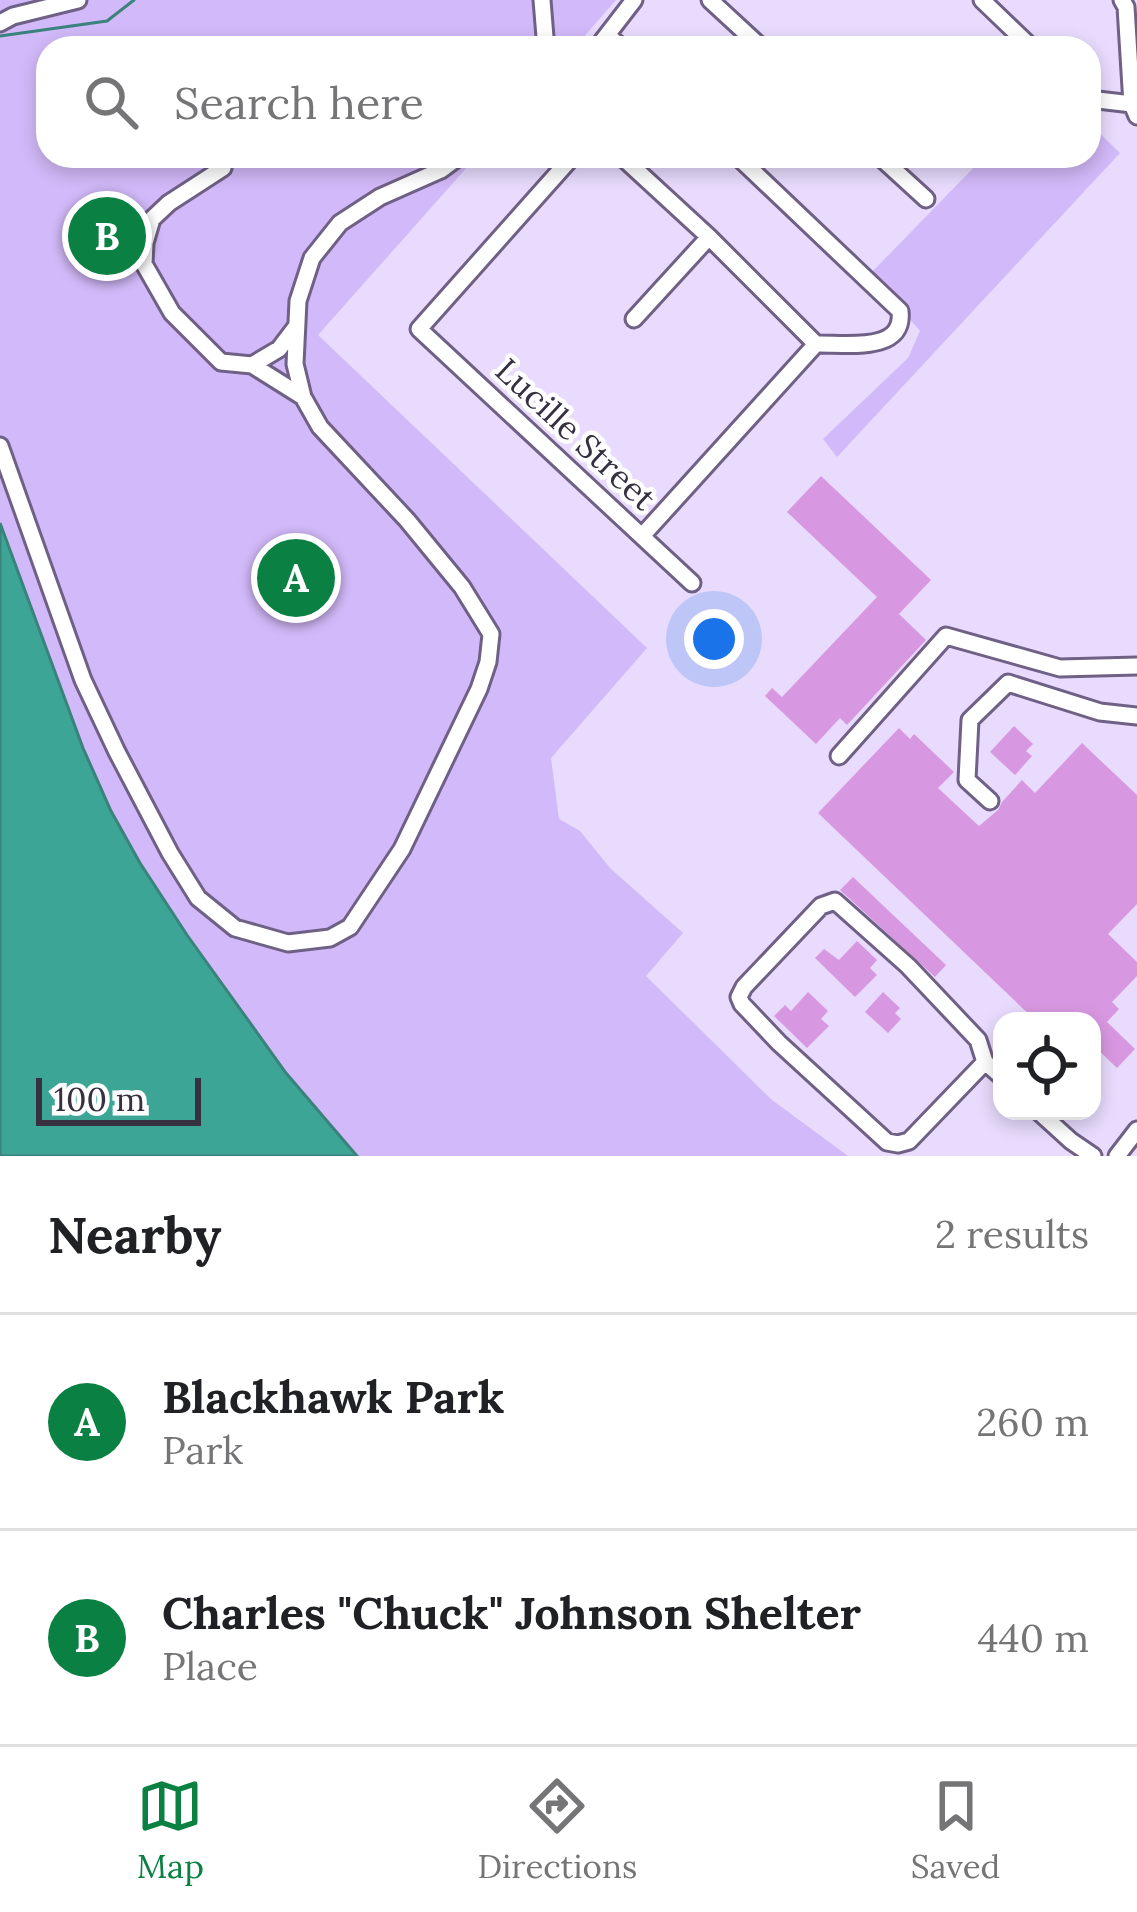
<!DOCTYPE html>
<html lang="en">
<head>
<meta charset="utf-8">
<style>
	body { margin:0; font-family:Lora,serif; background:#f2f2f2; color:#202124 }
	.controls { position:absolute; right:36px; bottom:36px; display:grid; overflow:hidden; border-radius:24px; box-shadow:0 6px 18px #0003 }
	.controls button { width:108px; height:108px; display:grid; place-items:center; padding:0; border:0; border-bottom:3px solid #e0e0e0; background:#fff; color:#202124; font:60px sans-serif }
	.scale { position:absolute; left:36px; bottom:30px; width:165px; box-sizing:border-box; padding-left:12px; border:6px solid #363040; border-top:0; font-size:33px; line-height:42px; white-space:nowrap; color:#363040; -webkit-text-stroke:9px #fff; paint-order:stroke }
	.you { position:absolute; left:714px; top:639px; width:42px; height:42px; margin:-30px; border:9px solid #fff; border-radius:50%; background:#1a73e8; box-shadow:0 0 0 18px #1a73e833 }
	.badge { display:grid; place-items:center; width:78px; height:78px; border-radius:50%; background:#0b8043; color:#fff; font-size:39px; font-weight:700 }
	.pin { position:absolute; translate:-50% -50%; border:6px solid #fff; box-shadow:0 3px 12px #0006 }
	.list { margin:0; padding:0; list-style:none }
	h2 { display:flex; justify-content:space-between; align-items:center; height:156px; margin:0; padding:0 48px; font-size:51px }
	h2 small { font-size:39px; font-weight:400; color:#757577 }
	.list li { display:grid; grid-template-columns:78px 1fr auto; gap:36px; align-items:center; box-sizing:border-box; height:216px; padding:0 48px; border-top:3px solid #e0e0e0 }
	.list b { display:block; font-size:45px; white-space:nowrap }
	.list p { margin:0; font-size:39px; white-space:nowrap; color:#757577 }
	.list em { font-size:39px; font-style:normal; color:#757577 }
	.icon { flex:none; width:66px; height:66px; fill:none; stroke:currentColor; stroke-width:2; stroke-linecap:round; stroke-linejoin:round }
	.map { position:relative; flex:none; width:1137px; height:1156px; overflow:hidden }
	.search { position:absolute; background:#fff; box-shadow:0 6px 18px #0003; left:36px; right:36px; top:36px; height:132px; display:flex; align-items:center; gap:30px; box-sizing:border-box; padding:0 42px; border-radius:36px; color:#757577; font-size:45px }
	.sheet { height:588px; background:#fff }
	nav { display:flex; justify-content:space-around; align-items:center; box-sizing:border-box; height:168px; border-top:3px solid #e0e0e0; background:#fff; font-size:33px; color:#757577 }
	nav a { display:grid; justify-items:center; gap:6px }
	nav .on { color:#0b8043 }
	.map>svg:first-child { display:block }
</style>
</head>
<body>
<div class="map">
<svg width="1137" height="1156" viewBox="0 0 1137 1156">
	<rect width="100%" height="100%" fill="#e8dbfd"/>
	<path fill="#d2b9f9" d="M0 0H616L574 48H48V156H477L318 335 647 648 551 758 559 819 580 831 611 869 683 933 646 976 772 1100 848 1156H357L286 1073 187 935 140 863 111 811 83 748 0 523Z
		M1089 123 1120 153 837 457 823 439 908 358 920 331 871 273 985 156H1089Z"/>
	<path fill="#3ca596" stroke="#3a827c" stroke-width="3" d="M0 523 83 748 111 811 140 863 187 935 286 1073 357 1156H0Z"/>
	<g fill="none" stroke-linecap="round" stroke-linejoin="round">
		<path stroke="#3a827c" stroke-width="3" d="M0 36 107 21 134 0"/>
	</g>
	<path fill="#d898e1" d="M92 216 126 221 117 278 84 273Z
		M821 476 931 580 899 614 926 640 847 725 840 718 816 744 765 696 772 688 782 697 877 597 787 512Z
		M1014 726 1033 744 1026 751 1032 756 1015 775 990 752Z
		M899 728 910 739 914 734 954 772 938 788 979 826 998 810 1002 802 1022 780 1035 793 1082 743 1137 795V904L1108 934 1137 962V976L1112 1002 1119 1009 1107 1022 1135 1049 1117 1068 1092 1044V1021H1036L818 813Z
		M853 877 946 965 935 977 840 890Z
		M857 941 877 960 870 968 877 975 855 997 815 958 824 949 839 960Z
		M808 992 828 1011 821 1019 829 1026 807 1048 774 1016 785 1005 791 1011Z
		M883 992 900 1008 895 1013 901 1019 888 1033 865 1012Z"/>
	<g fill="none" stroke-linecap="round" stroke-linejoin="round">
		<g stroke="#6f6085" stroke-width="21">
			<path id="minor" d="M710 0 762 48
				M982 0 1032 48
				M1122 0 1126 7 1132 104 1137 116
				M0 23 13 16 78 0
				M607 35 622 48
				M542 48 545 37 542 0
				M597 48 634 0
				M1089 99 1132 104
				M573 156 419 329 692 583
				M621 156 709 237 816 344
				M737 156 900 311C905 354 844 343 816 344
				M879 156 926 199
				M223 168 169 203 152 219 145 243 144 264 172 313 221 362 252 365 303 397
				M634 319 709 237
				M252 365 279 349 295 328
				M0 446 83 680 117 752 170 853 198 898 235 928 288 943 330 938 350 927 402 849 479 689 488 662 491 634 462 587 407 520 320 427 303 397 295 364 298 301 312 258 340 223 380 197 441 170 460 156
				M642 536 816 344
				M839 756 946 636 1060 668 1137 666
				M990 801 967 780 970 720 1008 683 1100 712 1137 716
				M985 1062 909 1141 898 1144 887 1142 779 1043 742 1004 739 997 744 987 821 906 835 901 908 966 978 1040 985 1062 1002 1077
				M1038 1111 1071 1141 1093 1156
				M1117 1156 1137 1130"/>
		</g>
		<use href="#minor" stroke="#fff" stroke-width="15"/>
	</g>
	<g text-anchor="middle" stroke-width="9" stroke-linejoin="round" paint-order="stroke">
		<g font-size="33" fill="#363040" stroke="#fff">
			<text transform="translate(576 434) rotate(43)" y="12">Lucille Street</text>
		</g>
	</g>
</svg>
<div class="controls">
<button><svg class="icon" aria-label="locate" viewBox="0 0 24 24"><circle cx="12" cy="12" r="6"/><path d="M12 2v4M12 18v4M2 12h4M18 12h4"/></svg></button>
</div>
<div class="scale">100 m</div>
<div class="you"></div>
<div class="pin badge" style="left:296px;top:578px">A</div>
<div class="pin badge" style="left:107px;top:236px">B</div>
<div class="search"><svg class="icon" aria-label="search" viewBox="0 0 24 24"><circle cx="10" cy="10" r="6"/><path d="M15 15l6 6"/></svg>Search here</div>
</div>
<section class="sheet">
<h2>Nearby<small>2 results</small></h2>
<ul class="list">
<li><span class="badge">A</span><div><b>Blackhawk Park</b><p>Park</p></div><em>260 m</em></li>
<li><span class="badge">B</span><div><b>Charles &quot;Chuck&quot; Johnson Shelter</b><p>Place</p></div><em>440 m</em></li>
</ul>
</section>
<nav>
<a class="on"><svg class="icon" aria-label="map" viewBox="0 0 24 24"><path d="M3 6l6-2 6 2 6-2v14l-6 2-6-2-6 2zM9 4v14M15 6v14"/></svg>Map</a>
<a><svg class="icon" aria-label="directions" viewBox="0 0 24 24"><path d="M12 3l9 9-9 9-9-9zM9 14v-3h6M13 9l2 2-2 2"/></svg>Directions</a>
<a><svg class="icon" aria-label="saved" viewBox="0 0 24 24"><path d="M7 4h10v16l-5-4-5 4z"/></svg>Saved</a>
</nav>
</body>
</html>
